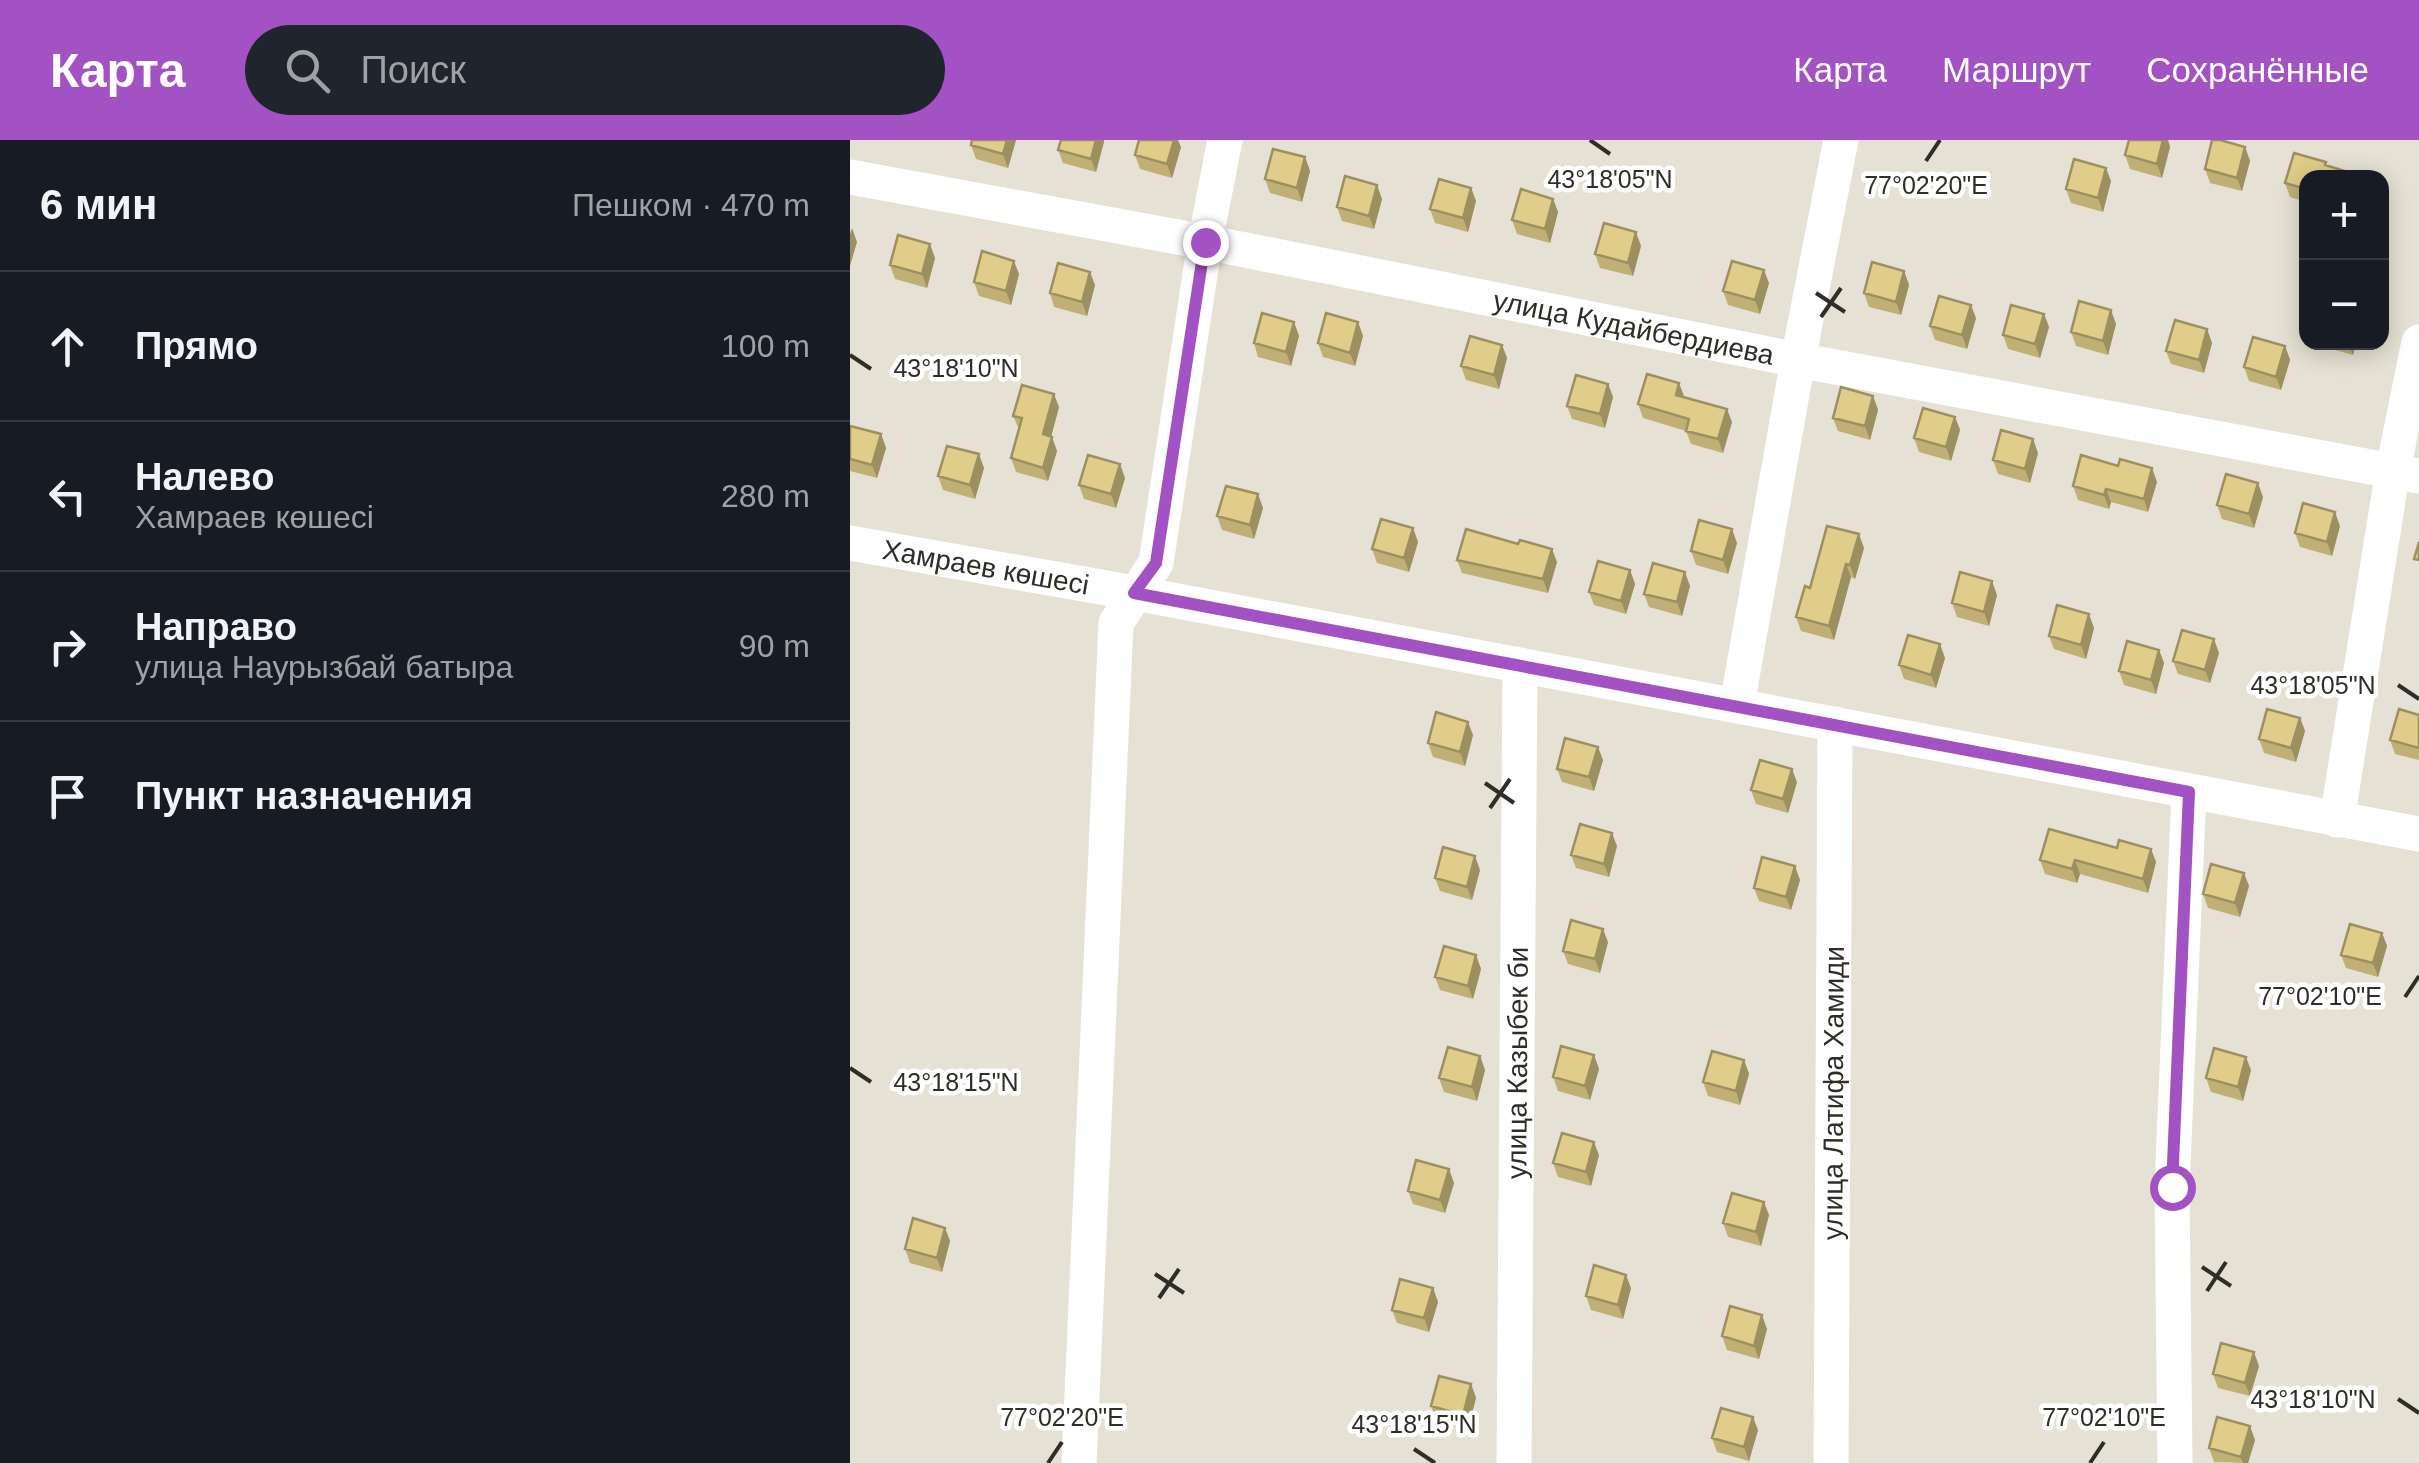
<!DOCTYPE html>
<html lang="ru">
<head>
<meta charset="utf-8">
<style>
	body { margin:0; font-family:Helvetica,sans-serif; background:#20242c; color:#f1f3f6 }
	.controls { position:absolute; right:30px; top:30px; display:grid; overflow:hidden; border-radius:20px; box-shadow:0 5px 25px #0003 }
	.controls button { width:90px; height:90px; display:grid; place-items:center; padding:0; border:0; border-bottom:2px solid #363941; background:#171b24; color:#f1f3f6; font:50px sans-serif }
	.stop { position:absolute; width:30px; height:30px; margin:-22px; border:8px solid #a252c2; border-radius:50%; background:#fff }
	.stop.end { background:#a252c2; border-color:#fff; box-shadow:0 2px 10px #0008 }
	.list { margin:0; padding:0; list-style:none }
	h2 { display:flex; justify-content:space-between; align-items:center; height:130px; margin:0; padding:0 40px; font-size:42px }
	h2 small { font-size:32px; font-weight:400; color:#9ea1a6 }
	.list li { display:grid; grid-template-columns:65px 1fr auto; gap:30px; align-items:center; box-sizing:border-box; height:150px; padding:0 40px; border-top:2px solid #363941 }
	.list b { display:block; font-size:38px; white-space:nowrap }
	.list p { margin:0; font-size:32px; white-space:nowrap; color:#9ea1a6 }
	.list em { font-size:32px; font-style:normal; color:#9ea1a6 }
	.icon { flex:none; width:55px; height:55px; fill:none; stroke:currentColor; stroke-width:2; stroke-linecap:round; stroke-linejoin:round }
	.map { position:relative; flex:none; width:1569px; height:1323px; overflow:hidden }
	header { display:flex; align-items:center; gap:60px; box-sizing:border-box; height:140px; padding:0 50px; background:#a252c2; color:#fff }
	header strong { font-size:48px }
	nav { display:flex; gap:55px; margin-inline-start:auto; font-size:35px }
	.search { width:700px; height:90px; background:#20242c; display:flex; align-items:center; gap:25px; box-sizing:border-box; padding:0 35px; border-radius:55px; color:#9ea1a6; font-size:38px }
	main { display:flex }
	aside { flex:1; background:#171b24 }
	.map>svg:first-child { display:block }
</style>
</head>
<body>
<header>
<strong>Карта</strong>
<div class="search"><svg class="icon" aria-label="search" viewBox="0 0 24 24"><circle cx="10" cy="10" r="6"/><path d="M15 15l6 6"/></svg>Поиск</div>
<nav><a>Карта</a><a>Маршрут</a><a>Сохранённые</a></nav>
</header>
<main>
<aside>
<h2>6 мин<small>Пешком · 470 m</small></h2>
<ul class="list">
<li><svg class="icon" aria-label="ahead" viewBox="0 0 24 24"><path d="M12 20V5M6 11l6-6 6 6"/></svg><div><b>Прямо</b></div><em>100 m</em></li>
<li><svg class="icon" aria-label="left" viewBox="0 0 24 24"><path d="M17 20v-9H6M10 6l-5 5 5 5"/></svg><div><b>Налево</b><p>Хамраев көшесі</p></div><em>280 m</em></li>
<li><svg class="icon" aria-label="right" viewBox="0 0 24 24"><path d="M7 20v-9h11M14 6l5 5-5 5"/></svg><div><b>Направо</b><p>улица Наурызбай батыра</p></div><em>90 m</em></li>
<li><svg class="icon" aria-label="arrive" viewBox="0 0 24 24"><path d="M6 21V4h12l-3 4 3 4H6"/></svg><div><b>Пункт назначения</b></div></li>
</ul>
</aside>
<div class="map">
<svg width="1569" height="1323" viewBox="0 0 1569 1323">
	<rect width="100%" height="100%" fill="#e5e1d4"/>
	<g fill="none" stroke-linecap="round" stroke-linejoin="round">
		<g stroke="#fff" stroke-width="35">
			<path id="s1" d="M0 37 355 102 948 220 1569 336"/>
			<path id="s2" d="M0 403 285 453 1569 694"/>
			<path d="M887 565 948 220 991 0"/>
			<path d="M1487 680 1543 330 1569 202"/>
			<path d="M229 1323 266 483 306 423 355 102 375 0"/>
			<path id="s3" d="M664 1323 670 525"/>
			<path id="s4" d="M981 1323 985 584"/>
			<path d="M1325 1323 1322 1047 1339 651"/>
		</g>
	</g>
	<path fill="#c1b076" d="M166 0 158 28 126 19 121 5Z
		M211 0H254L246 32 213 23 208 10Z
		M1279 0H1318L1320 7 1312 38 1280 29 1275 15Z
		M331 7 322 38 290 29 285 15Z
		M1395 7 1400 21 1392 51 1360 43 1355 29Z
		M455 17 460 31 452 62 420 53 415 39Z
		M1478 26 1456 38V62L1440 57 1435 43Z
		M1261 41 1253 72 1221 63 1216 49Z
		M621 48 626 61 618 92 585 83 580 69Z
		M532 59 524 89 492 81 487 67Z
		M703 59 708 72 700 103 667 94 662 80Z
		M791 106 783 136 750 128 745 114Z
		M85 118 77 148 45 139 40 125Z
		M1054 131 1059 145 1051 175 1019 167 1014 153Z
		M169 134 161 165 129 156 124 142Z
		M919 143 910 174 878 165 873 151Z
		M245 145 237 176 204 167 200 153Z
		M1194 174 1199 187 1190 218 1158 209 1153 195Z
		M1126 178 1117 209 1085 200 1080 186Z
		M444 182 449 196 441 226 408 217 404 203Z
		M508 182 513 196 505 226 473 217 468 203Z
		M1266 184 1258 215 1226 206 1221 192Z
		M1357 189 1362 203 1354 233 1321 224 1316 211Z
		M1469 202H1506L1503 215 1471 206Z
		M652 205 657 218 649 249 616 240 611 226Z
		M1435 206 1440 220 1431 250 1399 241 1394 227Z
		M758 244 763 257 755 288 722 279 717 266Z
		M1023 256 1028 270 1020 300 988 291 983 278Z
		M834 257 882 282 873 313 841 304 836 291 793 278 788 264Z
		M209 267 201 297 207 311 198 341 166 332 161 318 169 289 163 276Z
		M1105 277 1110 290 1101 321 1069 312 1064 298Z
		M0 286 31 294 36 308 27 338 0 331Z
		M1188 313 1180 343 1148 334 1143 320Z
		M134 328 125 359 93 350 88 336Z
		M275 338 266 368 234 359 229 345Z
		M1307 342 1298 372 1261 362 1259 369 1228 360 1223 346Z
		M1413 357 1404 388 1372 379 1367 365Z
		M413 368 404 399 372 390 367 376Z
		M1490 386 1482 416 1450 407 1445 393Z
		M563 388 568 402 559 432 527 423 522 409Z
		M887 403 878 434 846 425 841 411Z
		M1014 408 1005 439 1001 437 984 500 951 491 946 477 960 448Z
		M607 420 707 422 698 453 612 433Z
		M780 430 785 444 776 474 744 465 739 452Z
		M840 446 832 476 799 467 794 454Z
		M1147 455 1139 486 1107 477 1102 463Z
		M1244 488 1236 519 1204 509 1199 496Z
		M1309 510 1314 523 1306 554 1274 545 1269 531Z
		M1369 513 1360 543 1328 534 1323 521Z
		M1095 518 1086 548 1054 539 1049 525Z
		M1569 575V620L1545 614 1540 600Z
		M1450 578 1455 591 1446 622 1414 613 1409 599Z
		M623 595 615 626 583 617 578 603Z
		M753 620 744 651 712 642 707 629Z
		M947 642 938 673 906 664 901 650Z
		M767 706 759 737 726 728 721 715Z
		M1267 708 1301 709 1306 722 1298 753 1230 734 1227 743 1195 734 1190 720Z
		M630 730 622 760 590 751 585 738Z
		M950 740 941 770 909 761 904 748Z
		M1399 746 1390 777 1358 768 1353 754Z
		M1532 793 1537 806 1528 837 1496 828 1491 815Z
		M758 802 750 833 718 824 713 811Z
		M626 815 631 829 623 859 590 850 585 837Z
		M744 915 749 929 740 960 708 951 703 937Z
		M630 916 635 930 627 961 594 952 589 938Z
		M894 920 899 934 890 965 858 956 853 942Z
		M1401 930 1393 961 1361 952 1356 938Z
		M749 1015 741 1046 708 1037 703 1023Z
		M604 1043 595 1073 563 1064 558 1051Z
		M919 1075 911 1106 878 1097 873 1083Z
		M95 1088 100 1101 92 1132 60 1123 55 1109Z
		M583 1148 588 1162 579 1192 547 1183 542 1170Z
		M781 1148 773 1179 741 1170 736 1156Z
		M917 1189 909 1219 877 1210 872 1196Z
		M1409 1226 1400 1256 1368 1248 1363 1234Z
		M621 1244 626 1258 618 1289 586 1280 581 1266Z
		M908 1290 899 1321 867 1312 862 1298Z
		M1405 1300 1398 1323 1364 1322 1359 1308Z"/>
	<path fill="#9d9060" d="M157 0H166L158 28 153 14Z
		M246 0H254V2L246 32 241 19Z
		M324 0H328L331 7 322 38 317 24Z
		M1313 0H1318L1320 7 1312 38 1307 24Z
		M1395 7 1400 21 1392 51 1387 38Z
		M455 17 460 31 452 62 447 48Z
		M1256 28 1261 41 1253 72 1248 58Z
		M1532 42 1537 56 1532 77Z
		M527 45 532 59 524 89 519 76Z
		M621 48 626 61 618 92 613 78Z
		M703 59 708 72 700 103 695 89Z
		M2 88 7 102 0 126V94Z
		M786 92 791 106 783 136 778 123Z
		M80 104 85 118 77 148 72 134Z
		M164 121 169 134 161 165 156 151Z
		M914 130 919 143 910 174 905 160Z
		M1054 131 1059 145 1051 175 1046 162Z
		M240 132 245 145 237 176 232 162Z
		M1121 165 1126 178 1117 209 1112 195Z
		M1261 170 1266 184 1258 215 1253 201Z
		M1194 174 1199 187 1190 218 1185 204Z
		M444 182 449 196 441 226 436 212Z
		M508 182 513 196 505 226 500 213Z
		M1357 189 1362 203 1354 233 1349 220Z
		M1498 202H1506L1503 215Z
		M652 205 657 218 649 249 644 235Z
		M1435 206 1440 220 1431 250 1426 237Z
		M829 243 834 256 826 255Z
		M758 244 763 257 755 288 750 274Z
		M204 254 209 267 198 308 193 294Z
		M1023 256 1028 270 1020 300 1015 286Z
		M877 269 882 282 873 313 868 299Z
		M1105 277 1110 290 1101 321 1096 307Z
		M31 294 36 308 27 338 22 325Z
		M202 297 207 311 198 341 193 328Z
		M1183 299 1188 313 1180 343 1175 329Z
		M129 314 134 328 125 359 120 345Z
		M270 324 275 338 266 368 261 354Z
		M1302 328 1307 342 1298 372 1294 359Z
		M1408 343 1413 357 1404 388 1399 374Z
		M1256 349 1261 362 1259 369 1254 355Z
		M408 354 413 368 404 399 400 385Z
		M1485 372 1490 386 1482 416 1477 402Z
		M563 388 568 402 559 432 554 418Z
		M882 389 887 403 878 434 873 420Z
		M1009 394 1014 408 1005 439 1000 425Z
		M702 409 707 422 698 453 693 439Z
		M996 424 1001 437 984 500 979 486Z
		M780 430 785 444 776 474 771 461Z
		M835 432 840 446 832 476 827 462Z
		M1142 441 1147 455 1139 486 1134 472Z
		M1239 474 1244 488 1236 519 1231 505Z
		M1364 499 1369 513 1360 543 1355 530Z
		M1090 504 1095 518 1086 548 1081 535Z
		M1309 510 1314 523 1306 554 1301 540Z
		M1450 578 1455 591 1446 622 1441 608Z
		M618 582 623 595 615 626 610 612Z
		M748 607 753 620 744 651 739 637Z
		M942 629 947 642 938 673 933 659Z
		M762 693 767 706 759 737 754 724Z
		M1301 709 1306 722 1298 753 1293 739Z
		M625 716 630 730 622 760 617 747Z
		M1225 720 1230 734 1227 743 1222 729Z
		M945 726 950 740 941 770 936 757Z
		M1394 733 1399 746 1390 777 1385 763Z
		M753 789 758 802 750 833 745 819Z
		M1532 793 1537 806 1528 837 1523 823Z
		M626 815 631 829 623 859 618 846Z
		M744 915 749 929 740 960 735 946Z
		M630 916 635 930 627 961 622 947Z
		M1396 917 1401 930 1393 961 1388 947Z
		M894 920 899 934 890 965 886 951Z
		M744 1002 749 1015 741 1046 736 1032Z
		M599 1029 604 1043 595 1073 590 1060Z
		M914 1062 919 1075 911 1106 906 1092Z
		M95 1088 100 1101 92 1132 87 1118Z
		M776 1135 781 1148 773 1179 768 1165Z
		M583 1148 588 1162 579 1192 574 1178Z
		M912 1175 917 1189 909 1219 904 1206Z
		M1404 1212 1409 1226 1400 1256 1395 1243Z
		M621 1244 626 1258 618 1289 613 1275Z
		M903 1277 908 1290 899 1321 894 1307Z
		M1400 1286 1405 1300 1398 1323H1393L1391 1317Z"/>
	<path fill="#e0cd89" stroke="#9d9060" stroke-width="2.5" d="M122 0H157L153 14 121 5Z
		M211 0H246L241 19 208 10Z
		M289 0H324L317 24 285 15Z
		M1279 0H1313L1307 24 1275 15Z
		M1362 0H1370L1395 7 1387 38 1355 29Z
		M423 9 455 17 447 48 415 39Z
		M1444 13 1476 22 1475 25 1517 38H1456V49L1435 43Z
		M1224 19 1256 28 1248 58 1216 49Z
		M495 36 527 45 519 76 487 67Z
		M589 39 621 48 613 78 580 69Z
		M671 49 703 59 695 89 662 80Z
		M754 83 786 92 778 123 745 114Z
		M48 95 80 104 72 134 40 125Z
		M132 111 164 121 156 151 124 142Z
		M882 121 914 130 905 160 873 151Z
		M1022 122 1054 131 1046 162 1014 153Z
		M208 123 240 132 232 162 200 153Z
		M1089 156 1121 165 1112 195 1080 186Z
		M1229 161 1261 170 1253 201 1221 192Z
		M1161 165 1194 174 1185 204 1153 195Z
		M412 173 444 182 436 212 404 203Z
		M476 173 508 182 500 213 468 203Z
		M1325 180 1357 189 1349 220 1316 211Z
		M620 196 652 205 644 235 611 226Z
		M1403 197 1435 206 1426 237 1394 227Z
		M797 234 829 243 826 255 877 269 868 299 836 291 839 279 788 264Z
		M726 235 758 244 750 274 717 266Z
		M172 245 204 254 193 294 202 297 193 328 161 318 172 278 163 276Z
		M991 247 1023 256 1015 286 983 278Z
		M1073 268 1105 277 1096 307 1064 298Z
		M0 286 31 294 22 325 0 319Z
		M1151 290 1183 299 1175 329 1143 320Z
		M97 306 129 314 120 345 88 336Z
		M238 315 270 324 261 354 229 345Z
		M1231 315 1268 326 1270 319 1302 328 1294 359 1256 349 1254 355 1223 346Z
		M1376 334 1408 343 1399 374 1367 365Z
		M376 346 408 354 400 385 367 376Z
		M1453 363 1485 372 1477 402 1445 393Z
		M531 379 563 388 554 418 522 409Z
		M849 380 882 389 873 420 841 411Z
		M977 386 1009 394 1000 425 996 424 979 486 946 477 955 446 960 448Z
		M616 389 668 404 670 400 702 409 693 439 607 420Z
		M1569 402V420L1564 419Z
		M748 421 780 430 771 461 739 452Z
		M803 423 835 432 827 462 794 454Z
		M1110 432 1142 441 1134 472 1102 463Z
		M1207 465 1239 474 1231 505 1199 496Z
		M1332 490 1364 499 1355 530 1323 521Z
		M1058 495 1090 504 1081 535 1049 525Z
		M1277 501 1309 510 1301 540 1269 531Z
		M1417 569 1450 578 1441 608 1409 599Z
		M1549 569 1569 575V608L1540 600Z
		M586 572 618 582 610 612 578 603Z
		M715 598 748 607 739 637 707 629Z
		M910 620 942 629 933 659 901 650Z
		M730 684 762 693 754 724 721 715Z
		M1199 689 1267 708 1269 700 1301 709 1293 739 1225 720 1222 729 1190 720Z
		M593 707 625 716 617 747 585 738Z
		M912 717 945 726 936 757 904 748Z
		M1361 724 1394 733 1385 763 1353 754Z
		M721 780 753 789 745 819 713 811Z
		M1500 784 1532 793 1523 823 1491 815Z
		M594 806 626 815 618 846 585 837Z
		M711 906 744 915 735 946 703 937Z
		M598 907 630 916 622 947 589 938Z
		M1364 908 1396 917 1388 947 1356 938Z
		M862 911 894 920 886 951 853 942Z
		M712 993 744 1002 736 1032 703 1023Z
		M566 1020 599 1029 590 1060 558 1051Z
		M882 1053 914 1062 906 1092 873 1083Z
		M63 1078 95 1088 87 1118 55 1109Z
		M744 1125 776 1135 768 1165 736 1156Z
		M550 1139 583 1148 574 1178 542 1170Z
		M880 1166 912 1175 904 1206 872 1196Z
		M1371 1203 1404 1212 1395 1243 1363 1234Z
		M589 1236 621 1244 613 1275 581 1266Z
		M871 1268 903 1277 894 1307 862 1298Z
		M1367 1277 1400 1286 1391 1317 1359 1308Z"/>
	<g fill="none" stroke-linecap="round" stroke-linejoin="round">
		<path stroke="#a252c2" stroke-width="12" d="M355 102 306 423 284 453 1339 652 1322 1047"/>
	</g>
	<path fill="none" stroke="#2f2d28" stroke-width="4" d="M740 0 760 14M1076 21 1090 0M966 153 995 172M971 177 991 148M0 215 21 229M1548 545 1569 559M635 643 664 663M640 668 660 639M1555 857 1569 836M0 928 21 942M1352 1127 1381 1146M305 1134 334 1153M1357 1151 1376 1122M309 1158 329 1129M1548 1259 1569 1273M564 1309 585 1323M198 1323 212 1302M1240 1323 1254 1302"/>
	<g text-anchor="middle" stroke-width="9" stroke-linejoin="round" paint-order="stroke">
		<g font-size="28" fill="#2f2d28" stroke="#fff">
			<text dy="10" stroke="none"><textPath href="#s1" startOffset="798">улица Кудайбердиева</textPath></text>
			<text dy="10" stroke="none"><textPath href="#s2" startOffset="138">Хамраев көшесі</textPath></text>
			<text dy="10" stroke="none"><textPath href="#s3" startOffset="400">улица Казыбек би</textPath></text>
			<text dy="10" stroke="none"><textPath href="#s4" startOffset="370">улица Латифа Хамиди</textPath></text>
		</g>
	</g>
	<g font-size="25" text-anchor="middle" fill="#2f2d28" stroke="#fff" stroke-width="9" stroke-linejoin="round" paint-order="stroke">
		<text x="760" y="48">43°18'05"N</text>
		<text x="1076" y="54">77°02'20"E</text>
		<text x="106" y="237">43°18'10"N</text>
		<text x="1463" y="554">43°18'05"N</text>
		<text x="1470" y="865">77°02'10"E</text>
		<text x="106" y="951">43°18'15"N</text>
		<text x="1463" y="1268">43°18'10"N</text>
		<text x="212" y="1286">77°02'20"E</text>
		<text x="1254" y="1286">77°02'10"E</text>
		<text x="564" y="1293">43°18'15"N</text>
	</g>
</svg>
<div class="controls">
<button>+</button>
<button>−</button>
</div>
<div class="stop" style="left:1322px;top:1047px"></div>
<div class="stop end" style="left:355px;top:102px"></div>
</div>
</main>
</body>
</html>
